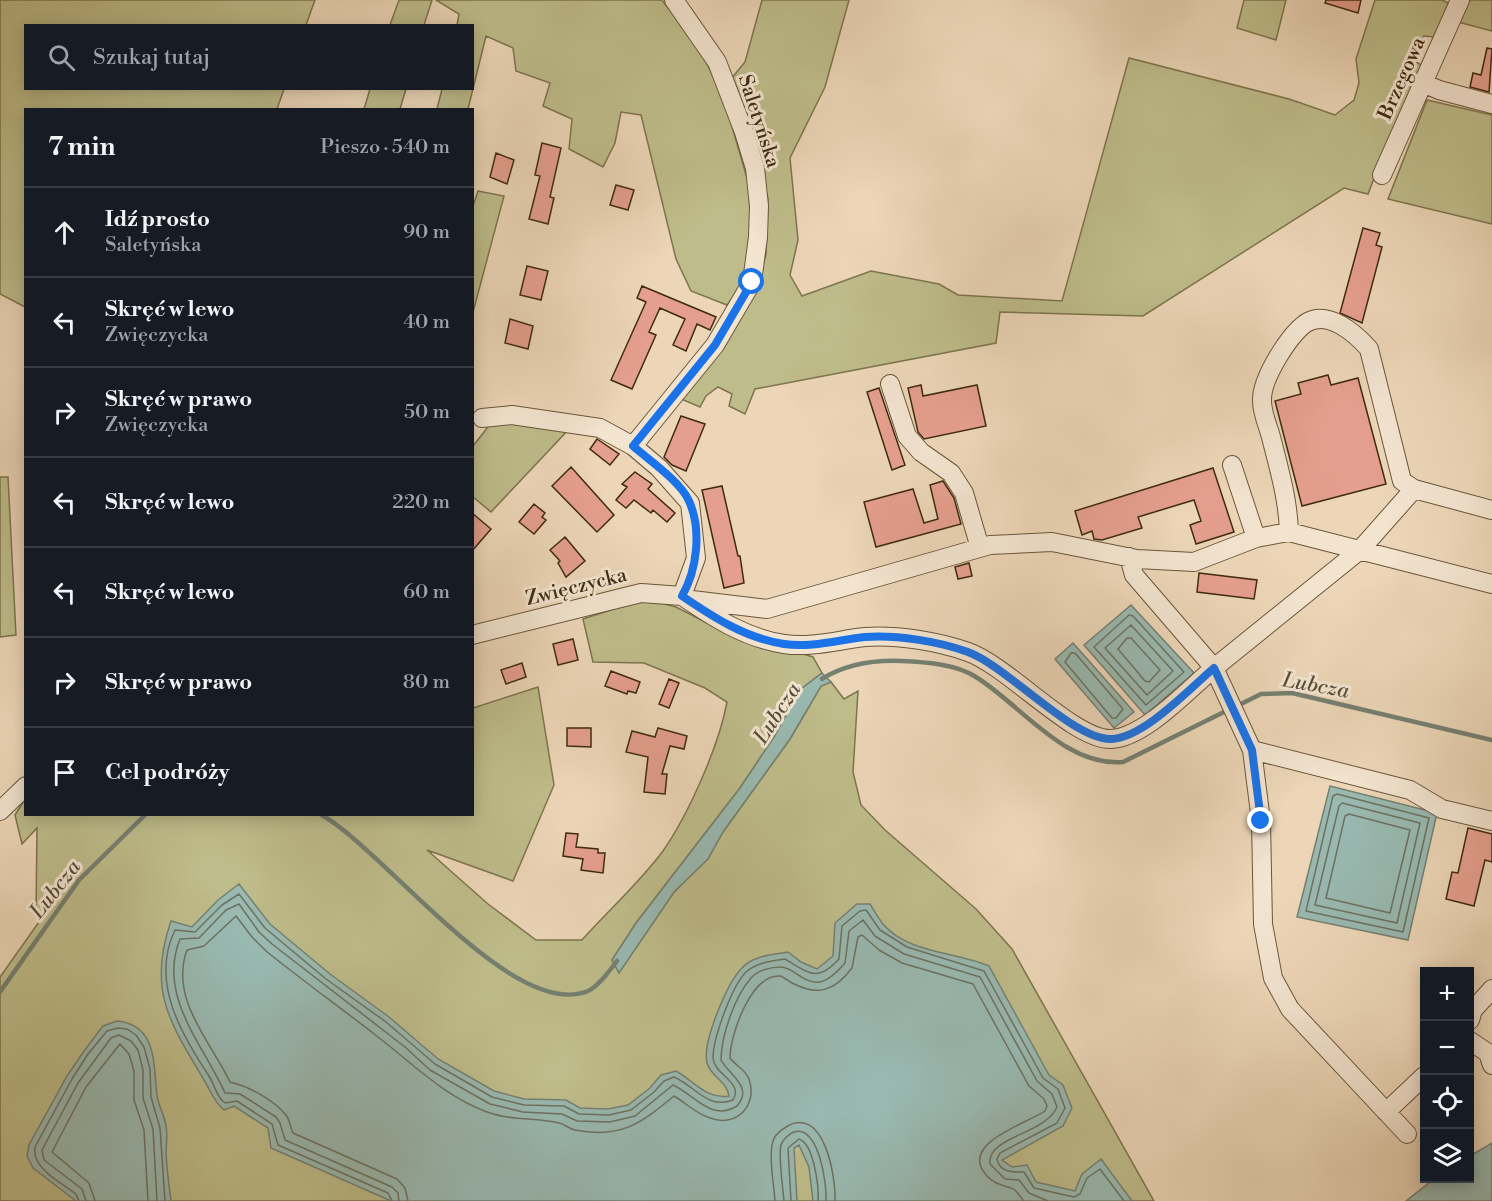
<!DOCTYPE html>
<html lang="pl">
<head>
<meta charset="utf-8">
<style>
	body { margin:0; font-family:"Libre Bodoni",serif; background:#242831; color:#f1f3f6 }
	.controls { position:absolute; right:18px; bottom:18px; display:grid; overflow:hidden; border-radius:0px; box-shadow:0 3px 15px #0003 }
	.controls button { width:54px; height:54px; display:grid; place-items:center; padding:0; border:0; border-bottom:2px solid #363941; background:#171b24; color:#f1f3f6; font:30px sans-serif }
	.stop { position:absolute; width:18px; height:18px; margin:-14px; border:4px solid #1a73e8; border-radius:50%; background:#fff }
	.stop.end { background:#1a73e8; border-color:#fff; box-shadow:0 2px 6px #0008 }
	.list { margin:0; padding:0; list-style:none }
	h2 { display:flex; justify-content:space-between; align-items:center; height:78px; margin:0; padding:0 24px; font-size:26px }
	h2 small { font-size:20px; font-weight:400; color:#9ea1a6 }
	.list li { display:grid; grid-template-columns:39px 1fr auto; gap:18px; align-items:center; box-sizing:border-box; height:90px; padding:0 24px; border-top:2px solid #363941 }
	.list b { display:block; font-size:22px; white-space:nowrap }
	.list p { margin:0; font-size:20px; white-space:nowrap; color:#9ea1a6 }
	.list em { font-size:20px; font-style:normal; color:#9ea1a6 }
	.icon { flex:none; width:33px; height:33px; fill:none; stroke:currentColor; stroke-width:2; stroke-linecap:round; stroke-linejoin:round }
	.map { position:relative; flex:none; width:1492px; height:1201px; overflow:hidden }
	.search { position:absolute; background:#171b24; box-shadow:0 3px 15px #0003; left:24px; top:24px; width:450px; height:66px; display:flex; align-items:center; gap:15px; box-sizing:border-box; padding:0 21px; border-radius:0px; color:#9ea1a6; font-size:22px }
	.panel { position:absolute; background:#171b24; box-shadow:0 3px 15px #0003; left:24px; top:108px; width:450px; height:708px; border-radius:0px }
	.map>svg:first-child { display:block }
</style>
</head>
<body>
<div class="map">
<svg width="1492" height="1201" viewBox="0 0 1492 1201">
	<rect width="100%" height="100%" fill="#ecd6b7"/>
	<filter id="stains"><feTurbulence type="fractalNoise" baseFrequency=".00333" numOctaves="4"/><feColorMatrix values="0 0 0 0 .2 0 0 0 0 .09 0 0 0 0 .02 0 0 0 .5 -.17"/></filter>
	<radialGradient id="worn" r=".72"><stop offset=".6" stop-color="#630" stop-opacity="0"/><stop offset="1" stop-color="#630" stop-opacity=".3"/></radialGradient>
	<path fill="#bebc8a" stroke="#7e744e" stroke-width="1.5" d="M0 0H315L306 25 26 26V88L284 89 277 109 26 110 25 307 0 294Z
		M399 0H432L424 25H390Z
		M436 0H662L701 51 724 99 749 185 751 248 745 282 727 305 691 291 676 259 641 115 621 112 615 143 603 167 569 149 572 119 543 106 550 83 516 71 513 48 486 36 468 109H437L442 89 472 88V26L457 25 459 14Z
		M762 0H849L825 87 790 158 798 240 790 275 802 296 871 271 939 284 958 295 1062 301 1129 58 1289 99 1335 115 1354 100 1359 83 1356 59 1375 0H1442L1453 5 1436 37 1424 36 1413 60 1426 68 1392 131 1368 194 1344 188 1143 316 1000 312 996 343 755 389 745 414 729 406 732 394 718 387 706 396 700 407 681 399 753 294 766 255 768 198 731 79 745 62Z
		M1244 0H1286L1276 40 1237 28Z
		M1468 0H1492V31L1458 22Z
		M370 89H406L400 109H364Z
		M1427 100 1492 115V224L1388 199Z
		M478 191 504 196 473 312 472 209Z
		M510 421 570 428 491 512 473 497V446L491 423Z
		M0 477H8L16 635 0 637Z
		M645 599 676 607 721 630 776 651 784 653 790 650 813 657 822 673 801 689 774 737 740 788 636 923 612 960 619 972 674 892 708 858 723 832 790 739 821 686 831 682 844 699 858 691 853 772 861 805 885 830 976 909 1012 949 1154 1201H0V977L39 922 36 914 37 828 22 844 15 815 25 799 26 814H472L473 708 538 687 554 785 513 881 427 850 488 904 536 940H582C608 911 640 882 663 851 688 815 719 746 727 702L705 688 644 663 593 662 583 619Z"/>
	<path fill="#99b9b1" stroke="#758071" stroke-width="1.5" d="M1131 605 1194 673 1145 715 1084 645Z
		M1073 643 1134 712 1114 728 1055 659Z
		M822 673 831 682 821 686 790 739 723 832 708 859 674 892 619 973 612 960 636 923 740 788 774 737 801 689Z
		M1330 786 1437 813 1408 940 1297 917Z
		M239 884 270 924 330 974 389 1017 438 1059 494 1091 524 1099 566 1100 580 1108 608 1109 628 1105 650 1088 661 1075 676 1071C694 1081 707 1100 729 1096 727 1081 711 1077 707 1063 702 1042 727 984 741 969 753 955 772 955 788 952L801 962 817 969 833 956 835 923 857 904H870C874 910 878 918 883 924 907 953 956 952 989 966L1049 1075 1063 1085 1072 1108 1063 1126 1002 1160 1012 1167 1027 1165 1036 1182 1075 1191 1082 1174 1101 1159 1132 1201H813L809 1167 799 1145 794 1148 797 1201H391L271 1148 268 1128 234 1106 224 1110C213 1101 211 1091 204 1080 170 1023 147 990 171 921L192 927 218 900Z
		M117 1021C158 1025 153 1065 157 1095 158 1106 165 1116 166 1126 168 1135 166 1145 166 1154 167 1170 169 1186 171 1201H76L33 1168 27 1156 29 1145 67 1076 84 1051 103 1026Z
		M1492 1143V1201H1406L1434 1179 1470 1178V1156Z"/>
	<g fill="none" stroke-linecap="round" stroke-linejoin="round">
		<path stroke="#6c7261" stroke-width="1.5" d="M1129 615 1133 616 1184 672 1146 705 1094 647Z
			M1131 625 1173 671 1147 695 1105 648Z
			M1127 638H1131L1160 670 1149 682 1145 681 1118 649Z
			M1071 653H1075L1123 709 1116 718H1112L1065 662Z
			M1337 794 1429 818 1403 932 1306 911 1333 796Z
			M1342 803 1420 823 1397 923 1315 905 1339 806Z
			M1349 814 1410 830 1390 913 1326 898 1345 816Z
			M79 1201 76 1194C62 1183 31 1168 35 1147L72 1079 88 1054 107 1031 118 1028 127 1029 136 1035 144 1047 150 1069 151 1097 160 1128 165 1201
			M86 1201 82 1189 44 1160 42 1150 78 1083 111 1038 119 1035 131 1041 138 1050 143 1070V1098L153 1129 157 1201
			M95 1201 89 1183 52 1152 86 1087 120 1044 129 1054 134 1071V1100L144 1130 148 1201
			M392 1201 388 1193 278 1145 272 1124 237 1101 225 1103C216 1097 215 1085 209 1076 181 1034 150 981 175 930L195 932 222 905 239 894 265 928 326 979 386 1022 435 1064 492 1097 524 1105 564 1106 579 1114 609 1115 631 1110 654 1092 664 1081 674 1077C695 1086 708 1110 733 1100 744 1082 714 1075 713 1058 713 1038 732 986 746 972 757 962 772 961 785 959 809 973 817 983 839 959L842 926 860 911 866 910 880 930 907 947 984 971 1043 1078 1058 1089 1065 1108 1057 1123 1000 1153 997 1159C1000 1173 1013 1172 1024 1172L1034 1188 1074 1197 1080 1194 1087 1178 1100 1169 1124 1201
			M399 1201 398 1193 392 1187 285 1140 280 1123 276 1117 240 1094 225 1093C203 1044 157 996 180 939L199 938 226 910 239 904 259 932 272 944 405 1047 430 1070 490 1104 523 1112 562 1114 577 1121 610 1122 635 1116 673 1085C695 1095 711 1122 737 1106 754 1087 729 1075 721 1060 721 1036 735 996 751 978 758 970 771 967 781 967 793 967 804 984 819 982 828 981 839 970 845 963L849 931 863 920 875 936 904 954 980 977 1037 1081 1052 1094 1057 1107C1046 1134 986 1137 990 1164L1005 1179 1019 1180 1029 1193 1048 1201
			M408 1201 405 1188 397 1179 293 1133C290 1127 290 1120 286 1115 274 1100 248 1086 230 1082 211 1042 169 999 187 950L204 946 236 916 252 937 266 951C303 981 341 1008 378 1037 413 1064 444 1096 487 1112 511 1121 534 1117 559 1123 565 1124 569 1129 575 1130 622 1139 641 1123 674 1096 686 1103 695 1113 710 1118 737 1128 758 1105 749 1079 745 1069 736 1066 730 1058 730 1035 751 974 780 976 784 977 788 981 792 983 817 996 834 992 852 968L858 937 862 935 879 950 902 963 973 984 1029 1086 1044 1099 1047 1106 1045 1111C1026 1124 957 1144 987 1176 997 1187 1008 1185 1015 1190 1018 1193 1021 1198 1024 1201
			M775 1201C774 1185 769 1160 772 1145 773 1137 779 1131 786 1127 824 1104 836 1177 835 1201
			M784 1201C783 1189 778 1154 781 1145 783 1139 789 1134 794 1132 819 1124 827 1185 826 1201
			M791 1201 788 1148 799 1139C814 1144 819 1187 818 1201"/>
		<path stroke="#758071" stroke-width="4.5" d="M822 679C846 664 874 660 901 661 925 662 956 664 976 677 1021 705 1065 767 1123 762L1228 710
			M1235 707 1261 694 1292 693 1492 740
			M320 814C384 849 513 1022 588 991 599 986 610 970 617 961
			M0 992 79 880 146 814"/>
	</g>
	<path fill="#e59f8e" stroke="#3f2b11" stroke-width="1.5" d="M1326 0H1361L1358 13 1325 3Z
		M1487 48 1492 49 1489 92 1470 87 1473 73 1481 75Z
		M542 143 561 148 550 197 554 198 548 224 529 219 540 176 535 175Z
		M496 153 514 160 507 184 490 177Z
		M616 185 634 190 628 210 610 205Z
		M1363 228 1380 233 1376 245 1382 247 1362 323 1340 313Z
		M527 266 548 271 541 300 520 295Z
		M642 286 716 317 710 330 697 324 686 351 673 345 685 319 660 308 649 332 656 335 632 389 611 380 646 302 637 298Z
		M510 319 533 326 528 349 505 343Z
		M1328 375 1331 385 1358 378 1386 484 1302 506 1275 401 1301 394 1298 383Z
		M921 385 923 396 977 385 986 426 924 439 918 432 908 388Z
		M879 388 905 465 892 470 867 392Z
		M681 416 705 424 686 471 672 465 664 457Z
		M597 439 619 454 610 465 590 449Z
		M571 467 614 515 597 532 552 486Z
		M1213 468 1234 532 1196 544 1190 525 1201 521 1194 500 1138 517 1142 528 1102 540 1094 539 1092 531 1082 535 1075 511Z
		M635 472 652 484 648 489 675 513 667 522 653 510 651 513 634 500 626 508 616 500 627 487 622 484Z
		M943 481 954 498 961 524 876 547 864 502 913 489 924 523 938 519 930 485Z
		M722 486 738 556H740L744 583 724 588 702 490Z
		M534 504 545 513 542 517 546 520 534 534 519 522Z
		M472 513 491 529 472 551Z
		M565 537 585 561 566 577 558 563 560 561 550 550Z
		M969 563 972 576 958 579 955 567Z
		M1199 573 1257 580 1254 599 1197 592Z
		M573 639 578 660 558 665 553 644Z
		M522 663 526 677 506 684 501 670Z
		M611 671 640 682 636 693 628 691 627 694 605 686Z
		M669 679 679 683 669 708 659 704Z
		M567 728H591V747L567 746Z
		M658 728 687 736 684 749 670 746 662 774H667L665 794 644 792 648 757 626 752 632 731 655 737Z
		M1468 828 1492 834V862L1485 860 1474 906 1446 899 1452 872 1458 873Z
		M566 833 578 834 576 847 598 849V853H605L603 873 581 870 583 859 563 856Z"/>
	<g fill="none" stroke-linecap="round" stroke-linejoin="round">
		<g stroke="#6a563a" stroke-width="20">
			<path id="minor" d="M1423 83 1439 90 1492 104
				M1382 175 1460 0
				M890 384 907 436 921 452 951 473 964 493 980 548
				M633 446 715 345 752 282 758 237 759 206 755 168 744 132 717 62 674 0
				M1232 465 1256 538
				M1289 532C1288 499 1279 469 1271 437 1268 426 1262 413 1262 401 1261 379 1289 335 1306 323 1328 309 1356 334 1369 349L1402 481 1414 489
				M1129 557 1134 575 1214 668 1360 550 1414 489 1492 510
				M682 596C713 617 745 638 784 644 811 648 838 640 865 637 898 635 937 641 968 652 1008 666 1074 740 1111 739 1144 738 1189 689 1214 668L1252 750 1261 821 1263 924 1273 978 1290 1009 1407 1134
				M692 600 767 609 990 545 1052 542 1137 559 1194 562 1256 538 1289 532 1492 584
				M472 635 641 593 682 596 696 558 690 503 659 468 633 446 600 428 512 415 482 418
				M1252 750 1410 790 1442 809 1492 821
				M0 811 26 786
				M1470 1020 1473 1010 1492 989
				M1470 1041 1488 1053 1492 1065
				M1386 1112 1424 1076"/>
		</g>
		<use href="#minor" stroke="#f3e4d0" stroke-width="18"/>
	</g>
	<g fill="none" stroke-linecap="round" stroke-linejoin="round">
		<path stroke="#1a73e8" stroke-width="8" d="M752 282 715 345 633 446C649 460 681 482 689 501 702 530 697 570 682 596 713 617 745 638 784 644 811 648 838 640 865 637 898 635 937 641 968 652 1008 667 1073 740 1111 739 1144 738 1189 689 1214 668L1252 750 1261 821"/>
	</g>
	<g text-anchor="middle" stroke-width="6" stroke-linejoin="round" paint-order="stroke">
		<g font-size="20" fill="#3f2b11" stroke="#f3e4d0">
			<text transform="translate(1401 78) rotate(-66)" y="7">Brzegowa</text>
			<text transform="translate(760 121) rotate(72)" y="7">Saletyńska</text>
			<text transform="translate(576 586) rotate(-14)" y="7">Zwięczycka</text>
		</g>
		<g font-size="21" font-style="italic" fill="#564e39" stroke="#f3e4d0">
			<text transform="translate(1316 685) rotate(10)" y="7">Lubcza</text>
			<text transform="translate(777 713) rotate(-57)" y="7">Lubcza</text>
			<text transform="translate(55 889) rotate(-52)" y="7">Lubcza</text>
		</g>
	</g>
	<rect width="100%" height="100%" filter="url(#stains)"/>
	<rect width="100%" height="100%" fill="url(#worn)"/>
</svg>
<div class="controls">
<button>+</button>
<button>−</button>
<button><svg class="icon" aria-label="locate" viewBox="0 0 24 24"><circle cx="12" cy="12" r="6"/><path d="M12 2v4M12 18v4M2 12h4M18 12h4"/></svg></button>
<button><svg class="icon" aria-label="layers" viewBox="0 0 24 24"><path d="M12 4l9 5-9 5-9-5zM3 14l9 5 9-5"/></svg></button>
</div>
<div class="stop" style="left:752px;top:282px"></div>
<div class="stop end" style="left:1261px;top:821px"></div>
<div class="search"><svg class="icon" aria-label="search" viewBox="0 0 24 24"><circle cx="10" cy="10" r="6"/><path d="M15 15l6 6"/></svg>Szukaj tutaj</div>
<section class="panel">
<h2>7 min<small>Pieszo · 540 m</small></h2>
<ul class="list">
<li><svg class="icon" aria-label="ahead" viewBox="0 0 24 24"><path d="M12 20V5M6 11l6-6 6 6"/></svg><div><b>Idź prosto</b><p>Saletyńska</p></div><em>90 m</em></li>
<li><svg class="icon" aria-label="left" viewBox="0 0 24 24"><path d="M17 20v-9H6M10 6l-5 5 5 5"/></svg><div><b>Skręć w lewo</b><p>Zwięczycka</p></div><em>40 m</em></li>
<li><svg class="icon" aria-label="right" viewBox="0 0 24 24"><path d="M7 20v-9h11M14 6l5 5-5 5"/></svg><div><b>Skręć w prawo</b><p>Zwięczycka</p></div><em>50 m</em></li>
<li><svg class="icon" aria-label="left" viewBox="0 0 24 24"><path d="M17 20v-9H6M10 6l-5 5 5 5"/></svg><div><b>Skręć w lewo</b></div><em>220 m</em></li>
<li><svg class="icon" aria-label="left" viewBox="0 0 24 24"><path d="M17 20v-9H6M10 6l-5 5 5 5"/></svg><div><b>Skręć w lewo</b></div><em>60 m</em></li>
<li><svg class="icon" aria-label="right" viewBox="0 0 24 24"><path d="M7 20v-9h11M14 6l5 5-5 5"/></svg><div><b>Skręć w prawo</b></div><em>80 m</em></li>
<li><svg class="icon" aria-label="arrive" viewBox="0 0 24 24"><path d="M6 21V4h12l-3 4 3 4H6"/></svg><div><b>Cel podróży</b></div></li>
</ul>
</section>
</div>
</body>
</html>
